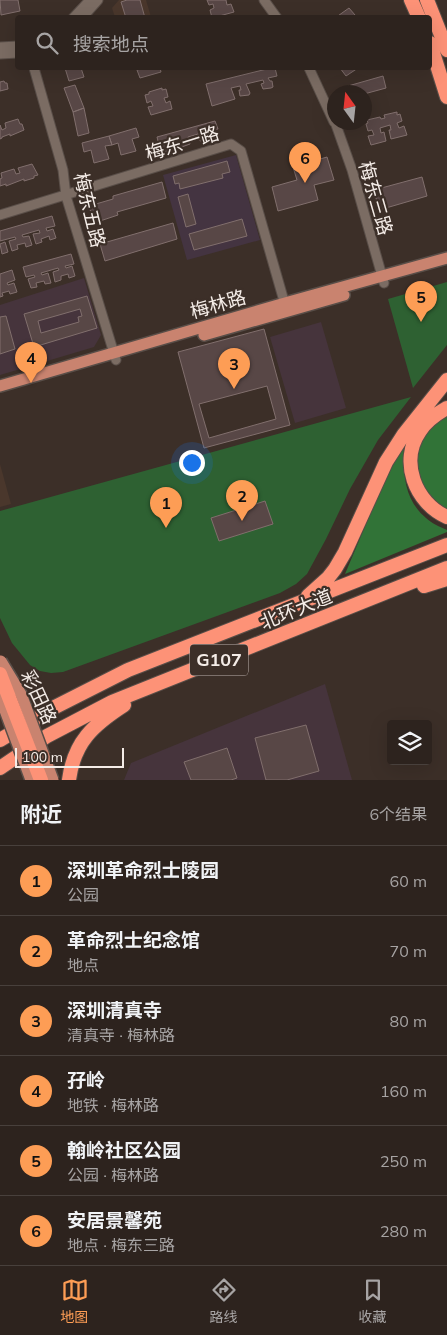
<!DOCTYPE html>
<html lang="zh">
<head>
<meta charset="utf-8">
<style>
	body { margin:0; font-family:Mulish,"Noto Sans SC",sans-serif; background:#392f2b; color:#f1f3f6 }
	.controls { position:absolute; right:15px; bottom:15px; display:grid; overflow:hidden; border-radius:5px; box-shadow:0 5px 20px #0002 }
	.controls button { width:45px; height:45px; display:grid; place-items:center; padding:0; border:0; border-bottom:1px solid #48403c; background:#2d231e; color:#f1f3f6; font:25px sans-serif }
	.compass { position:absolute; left:327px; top:85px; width:45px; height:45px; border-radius:50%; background:#2d231e; box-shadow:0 5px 20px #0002; rotate:345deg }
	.scale { position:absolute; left:15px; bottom:12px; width:109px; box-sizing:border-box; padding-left:5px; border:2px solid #f4ece7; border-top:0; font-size:14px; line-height:18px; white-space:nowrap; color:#f4ece7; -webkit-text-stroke:4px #3c2f28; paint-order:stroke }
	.you { position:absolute; left:191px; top:462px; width:18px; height:18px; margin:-12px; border:4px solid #fff; border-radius:50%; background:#1a73e8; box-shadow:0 0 0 8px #1a73e833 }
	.badge { display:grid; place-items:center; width:32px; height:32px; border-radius:50%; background:#fd9d55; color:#111; font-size:16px; font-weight:700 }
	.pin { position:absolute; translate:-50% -41px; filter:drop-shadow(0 1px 2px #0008) }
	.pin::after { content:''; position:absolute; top:26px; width:18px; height:15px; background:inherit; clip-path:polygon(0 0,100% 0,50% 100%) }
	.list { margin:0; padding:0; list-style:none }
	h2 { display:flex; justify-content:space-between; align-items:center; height:65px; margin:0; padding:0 20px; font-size:21px }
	h2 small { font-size:16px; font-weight:400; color:#a7a4a4 }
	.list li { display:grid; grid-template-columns:32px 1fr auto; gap:15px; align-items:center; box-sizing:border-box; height:70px; padding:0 20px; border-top:1px solid #48403c }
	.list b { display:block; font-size:19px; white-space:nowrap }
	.list p { margin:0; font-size:16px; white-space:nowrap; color:#a7a4a4 }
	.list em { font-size:16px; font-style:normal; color:#a7a4a4 }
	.icon { flex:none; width:28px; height:28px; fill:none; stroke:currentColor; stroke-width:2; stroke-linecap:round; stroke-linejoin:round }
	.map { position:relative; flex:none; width:447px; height:780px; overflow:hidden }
	.search { position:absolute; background:#2d231e; box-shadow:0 5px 20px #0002; left:15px; right:15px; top:15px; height:55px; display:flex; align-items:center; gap:12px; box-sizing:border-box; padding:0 18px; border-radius:5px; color:#a7a4a4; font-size:19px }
	.sheet { height:485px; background:#2d231e }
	nav { display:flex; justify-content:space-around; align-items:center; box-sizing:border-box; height:70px; border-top:1px solid #48403c; background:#2d231e; font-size:14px; color:#a7a4a4 }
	nav a { display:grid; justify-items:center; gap:2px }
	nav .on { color:#fd9d55 }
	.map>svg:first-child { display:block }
</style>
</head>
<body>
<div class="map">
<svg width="447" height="780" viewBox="0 0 447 780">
	<rect width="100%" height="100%" fill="#3c2f28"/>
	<path fill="#46343c" d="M84 278 101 335 94 347 0 375V305Z
		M321 322 346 408 295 423 270 337Z
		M325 684 352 780H124L131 763Z"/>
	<path fill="#443441" d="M236 155 260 240 187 260 163 175Z"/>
	<path fill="#4a372c" d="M119 0H146L151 17H115L112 8Z
		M0 464 11 504 0 507Z"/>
	<path fill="#2e6132" d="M447 282V345L413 388 388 299Z
		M411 397 378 440 350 489 326 539 307 574 296 584 280 593 63 672 51 673 40 671 30 665 12 643 0 618V511Z"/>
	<path fill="#317337" d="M447 413V513L423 490 415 461 422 436 443 415Z
		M404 444C403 471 403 499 426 518 431 523 440 527 447 530V532L345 574 382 486Z"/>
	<path fill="#584746" stroke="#816f6d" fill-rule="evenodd" d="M0 0H18L20 11 1 15Z
		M127 0H140L145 18H126L121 2Z
		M207 0H226L227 5 231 4 234 12 212 18 210 10 214 8 213 4 209 5Z
		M349 8 355 15 353 18H335Z
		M59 68H81L84 77 69 81 65 68 60 69Z
		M141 68H160L161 72 140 78 137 70 142 69Z
		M271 68H275L277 76 268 78 270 81H272L273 87 271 88 263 89 261 84 264 83 263 80 246 84 250 93 249 95 240 96 239 90H241L240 86 231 88 235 99 212 106 206 84Z
		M340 68H358L346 76Z
		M383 76 386 88 364 94V92H350L348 86Z
		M4 81 5 83H7L8 89 0 91V82Z
		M75 85 84 108 73 112 64 88Z
		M162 88V90L166 89 168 97 164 98 166 103 170 101 172 109 151 115 148 107 153 106 151 101 147 103 145 95 149 94V92Z
		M84 108 89 133 78 136 73 112Z
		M397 112V115L400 114 402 121 397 123 399 128 404 126 407 135 391 139 389 130H391L390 125 380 128 381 133 384 132 386 141 371 145 368 136 374 135 372 130 368 131 366 124 368 123 367 120 380 117 381 119 385 118 384 115Z
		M18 119 20 124H22L24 130 10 136V134L2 137V138L0 139V125L2 130 6 128 5 123Z
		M215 121 218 129 212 130 214 137 200 141 198 134 188 137 190 144 179 148 177 140 171 142 173 149 161 153 157 137Z
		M136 128 139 137 132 139 136 151 121 155 118 143 112 145 109 136Z
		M109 136 112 145 105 146 109 159 94 163 91 150 84 152 82 143Z
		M327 157 334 180 314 185 318 200 278 211 272 187 297 180 293 167Z
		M227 161 230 172 222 174 223 178 180 189 179 183 175 184 173 176Z
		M32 164 38 175 34 176V178L24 181V179L6 186V184L0 186V179L2 178 1 173 14 169 16 174 20 173 18 168Z
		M422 177 427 196 379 210 374 190Z
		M162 182 166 198 117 212 118 215 94 223 89 206 113 199V196Z
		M188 194 196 224 186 227 178 197Z
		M52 216 55 226 46 228 47 231 53 229 56 238 50 240 49 236 41 239 42 242 36 244 33 234 40 233 39 230 22 235 23 237 29 236 32 245 26 247 25 243 17 245 18 249 12 251 9 241 16 239 15 237 0 241V231Z
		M242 219 247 236 194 250 189 234Z
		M173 223 177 239 105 261 100 244Z
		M5 242 8 252 2 254 0 244Z
		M71 254 74 264 65 266 66 268 72 266 75 276 69 278 68 274 61 276V280L55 282 53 272 59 270 58 268 41 273 42 275 48 273 51 283 45 284 44 281 36 283 37 287 31 288 28 279 35 277 34 275 26 277 23 267Z
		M12 270 15 280 7 283 8 285 14 283 17 292 10 294 9 291 2 293 3 296 0 297V274Z
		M87 296 97 328 34 347 24 314ZM80 309 82 316 78 317 79 322 41 333 38 321Z
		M6 316 15 349 0 354V317Z
		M264 329 290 425 204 448 178 352Z
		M267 386 276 419 209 438 199 404Z
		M265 501 273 524 219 541 211 518Z
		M306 725 319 771 287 780H266L255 738Z
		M227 748 237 778 231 780H191L184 762Z"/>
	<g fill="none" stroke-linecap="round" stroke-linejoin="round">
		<g stroke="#594e48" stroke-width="11">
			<path id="minor" d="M264 0 277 18
				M73 18 90 0
				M82 18 98 0
				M0 47 18 46
				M0 54 18 53
				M34 68 63 170 66 196 116 360
				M309 68 334 122
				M335 122 352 170 384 283
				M0 215 231 144 241 151 286 308"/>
		</g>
		<g stroke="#594e48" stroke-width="14">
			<path id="major" d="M204 335 344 295
				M0 386 285 303 447 258"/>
		</g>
		<g stroke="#594e48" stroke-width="16">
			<path id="highway" d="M411 0 419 18
				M427 0 447 50
				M430 43 447 97
				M447 408C436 414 427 420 420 431 399 461 415 503 447 517
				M424 586 447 579
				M308 596 328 578 335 569 345 552 386 462 404 434 447 380
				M0 740 55 707 128 670 447 545
				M0 768 47 736 112 702 447 568
				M69 780C74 742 93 725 124 705"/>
		</g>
		<use href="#minor" stroke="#7b6c63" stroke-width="9"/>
		<use href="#major" stroke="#c9836f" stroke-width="11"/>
		<use href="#highway" stroke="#fd9277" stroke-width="14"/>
		<g stroke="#594e48" stroke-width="14" stroke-linecap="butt">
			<path id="major-bridge" d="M1 661 21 694 53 780
				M0 697 31 780"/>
		</g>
		<g stroke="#594e48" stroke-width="16" stroke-linecap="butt">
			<path id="highway-bridge" d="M0 674 41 780"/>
		</g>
		<use href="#major-bridge" stroke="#c9836f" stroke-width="11"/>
		<use href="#highway-bridge" stroke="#fd9277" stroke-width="14"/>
	</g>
	<g text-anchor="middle" stroke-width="4.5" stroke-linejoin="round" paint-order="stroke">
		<rect fill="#3c2f28" stroke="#bdb3ae" stroke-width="1" x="190" y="644.5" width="58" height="31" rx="4"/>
		<g font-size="18" font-weight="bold" fill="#f4ece7">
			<text x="219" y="666">G107</text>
		</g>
		<g font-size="19" fill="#f4ece7" stroke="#3c2f28">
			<text transform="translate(182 143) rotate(-17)" y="7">梅东一路</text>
			<text transform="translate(376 198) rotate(74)" y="7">梅东三路</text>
			<text transform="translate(90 210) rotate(76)" y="7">梅东五路</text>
			<text transform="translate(218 304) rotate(-16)" y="7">梅林路</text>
			<text transform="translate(296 609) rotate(-22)" y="7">北环大道</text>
			<text transform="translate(39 697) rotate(65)" y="7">彩田路</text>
		</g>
	</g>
</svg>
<div class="controls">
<button><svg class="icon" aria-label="layers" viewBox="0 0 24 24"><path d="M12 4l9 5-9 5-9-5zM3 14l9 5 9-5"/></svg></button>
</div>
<svg class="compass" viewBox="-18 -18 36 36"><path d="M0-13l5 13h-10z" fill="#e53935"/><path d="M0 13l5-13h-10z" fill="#a7a4a4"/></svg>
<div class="scale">100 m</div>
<div class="you"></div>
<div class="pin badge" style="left:166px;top:528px">1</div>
<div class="pin badge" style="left:242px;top:521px">2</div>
<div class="pin badge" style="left:234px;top:389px">3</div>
<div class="pin badge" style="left:31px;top:383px">4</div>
<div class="pin badge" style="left:421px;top:322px">5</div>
<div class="pin badge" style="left:305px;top:183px">6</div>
<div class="search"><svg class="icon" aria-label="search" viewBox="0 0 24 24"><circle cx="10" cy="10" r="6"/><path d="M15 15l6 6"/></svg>搜索地点</div>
</div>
<section class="sheet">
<h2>附近<small>6个结果</small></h2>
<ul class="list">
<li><span class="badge">1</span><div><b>深圳革命烈士陵园</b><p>公园</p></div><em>60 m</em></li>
<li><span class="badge">2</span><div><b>革命烈士纪念馆</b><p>地点</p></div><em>70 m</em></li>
<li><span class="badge">3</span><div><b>深圳清真寺</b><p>清真寺 · 梅林路</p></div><em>80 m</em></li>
<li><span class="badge">4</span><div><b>孖岭</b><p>地铁 · 梅林路</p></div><em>160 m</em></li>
<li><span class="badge">5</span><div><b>翰岭社区公园</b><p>公园 · 梅林路</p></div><em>250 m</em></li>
<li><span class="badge">6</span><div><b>安居景馨苑</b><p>地点 · 梅东三路</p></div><em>280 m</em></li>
</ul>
</section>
<nav>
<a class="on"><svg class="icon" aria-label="map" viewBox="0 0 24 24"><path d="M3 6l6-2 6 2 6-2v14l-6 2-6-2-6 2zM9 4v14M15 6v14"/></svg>地图</a>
<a><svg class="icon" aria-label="directions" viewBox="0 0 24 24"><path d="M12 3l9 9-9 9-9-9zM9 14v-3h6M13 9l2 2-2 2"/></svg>路线</a>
<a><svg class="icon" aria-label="saved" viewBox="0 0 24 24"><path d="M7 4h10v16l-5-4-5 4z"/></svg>收藏</a>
</nav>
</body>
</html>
